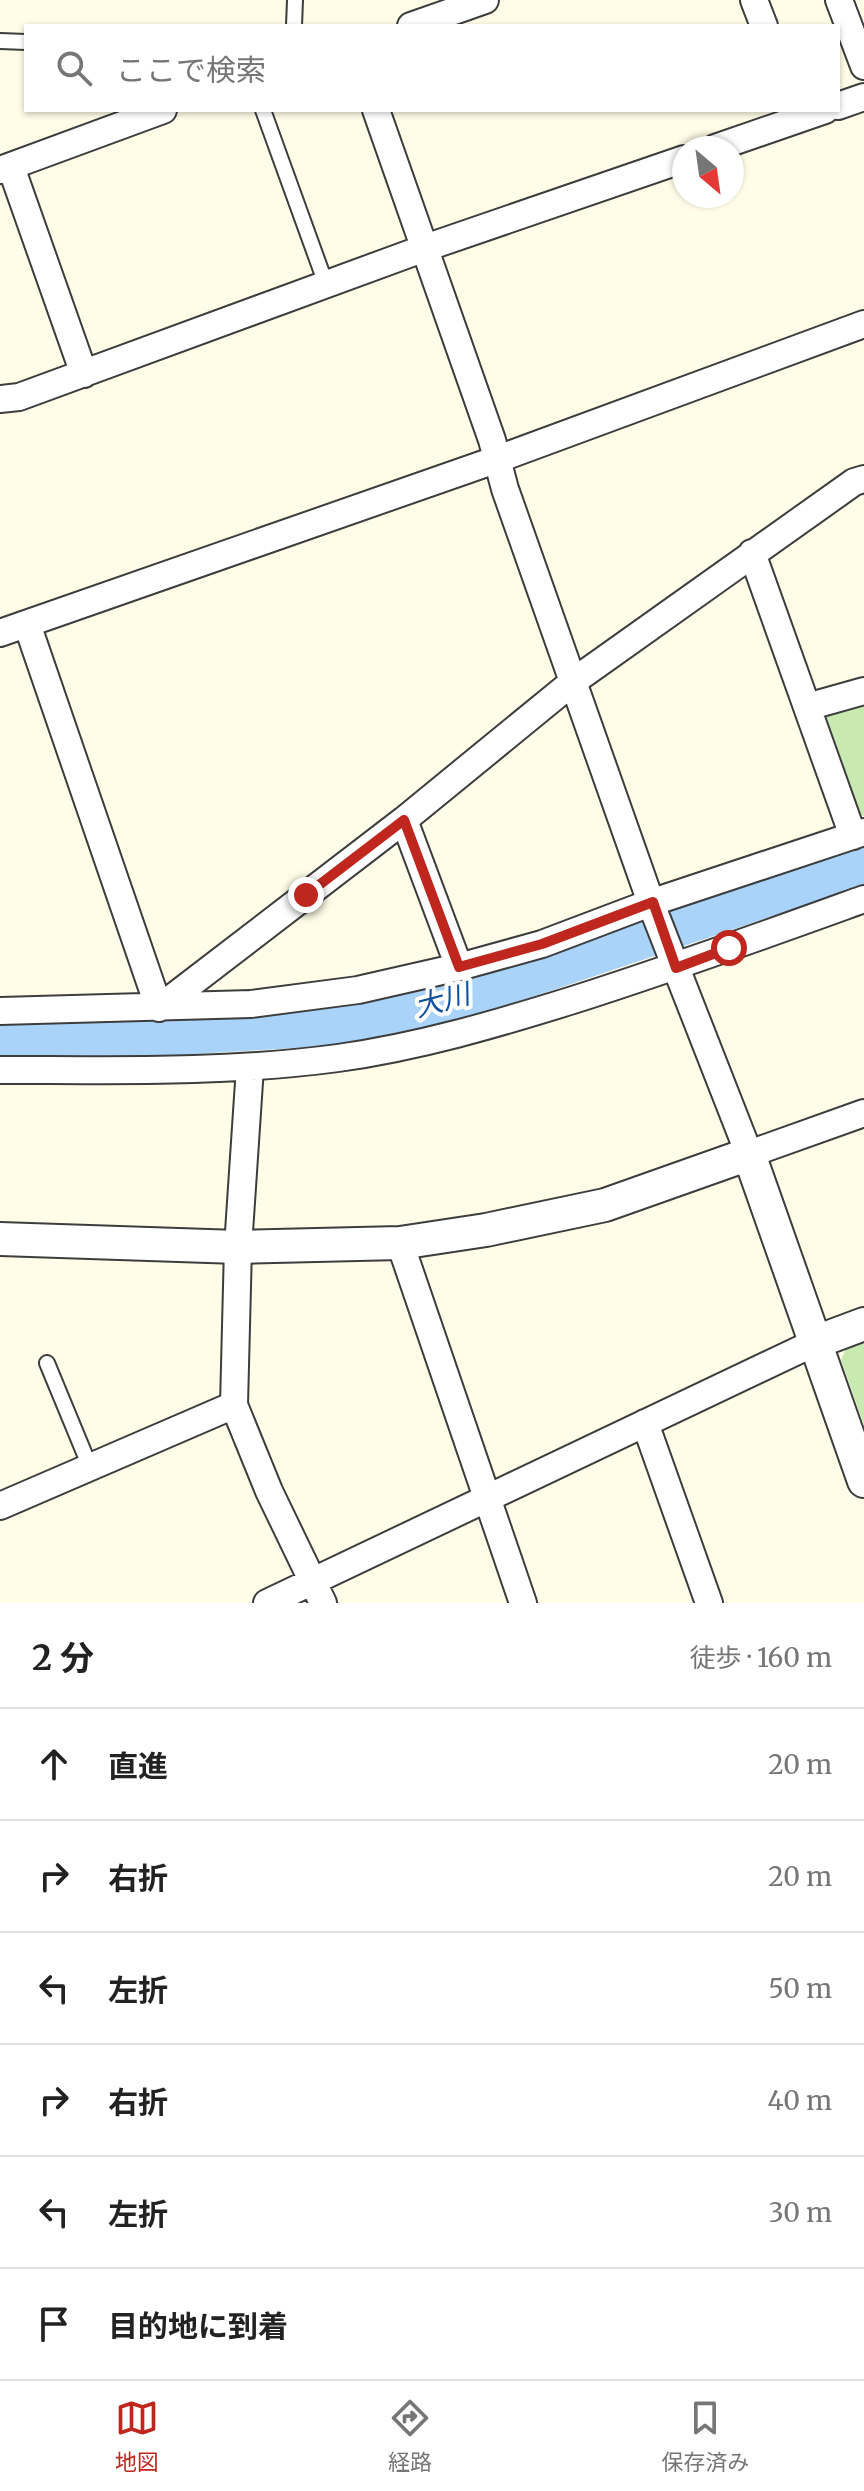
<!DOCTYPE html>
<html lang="ja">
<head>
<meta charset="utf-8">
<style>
	body { margin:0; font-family:Merriweather,"Noto Sans JP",serif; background:#f6f6f6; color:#222 }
	.compass { position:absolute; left:672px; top:136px; width:72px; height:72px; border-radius:50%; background:#fff; box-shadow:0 2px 6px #0004; rotate:151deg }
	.stop { position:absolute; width:24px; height:24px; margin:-18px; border:6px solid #bf261d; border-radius:50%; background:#fff }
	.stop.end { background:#bf261d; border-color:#fff; box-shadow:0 2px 8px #0008 }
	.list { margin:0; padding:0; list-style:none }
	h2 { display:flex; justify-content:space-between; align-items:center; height:104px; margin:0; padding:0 32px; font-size:34px }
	h2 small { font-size:26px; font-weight:400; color:#767676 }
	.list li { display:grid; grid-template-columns:52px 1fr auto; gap:24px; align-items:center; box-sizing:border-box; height:112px; padding:0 32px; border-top:2px solid #e0e0e0 }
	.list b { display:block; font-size:30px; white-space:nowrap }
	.list em { font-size:26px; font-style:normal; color:#767676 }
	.icon { flex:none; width:44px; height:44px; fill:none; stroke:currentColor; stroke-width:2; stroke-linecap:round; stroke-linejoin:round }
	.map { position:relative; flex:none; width:864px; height:1603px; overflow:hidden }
	.search { position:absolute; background:#fff; box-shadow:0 2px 6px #0004; left:24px; right:24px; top:24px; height:88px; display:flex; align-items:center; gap:20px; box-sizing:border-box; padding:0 28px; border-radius:0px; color:#767676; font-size:30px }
	.sheet { height:776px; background:#fff }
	nav { display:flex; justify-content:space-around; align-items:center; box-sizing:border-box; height:112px; border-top:2px solid #e0e0e0; background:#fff; font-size:22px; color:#767676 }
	nav a { display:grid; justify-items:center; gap:4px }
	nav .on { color:#bf261d }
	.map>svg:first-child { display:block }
</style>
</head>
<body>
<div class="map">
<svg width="864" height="1603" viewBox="0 0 864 1603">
	<rect width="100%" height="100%" fill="#fffde7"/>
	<path fill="#c8eab0" d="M864 701V816L861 815 823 721 832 709Z
		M864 1343V1425L841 1360 846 1349Z"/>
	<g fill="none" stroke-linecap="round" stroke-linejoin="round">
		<path stroke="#a9d3f9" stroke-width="46" d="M0 1037 128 1035 327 1023 437 1005 864 861"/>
		<g stroke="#3d3d3d" stroke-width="18">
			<path id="service" d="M294 26 295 0
				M0 41 26 42
				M263 110 327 287
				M47 1363 90 1467"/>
		</g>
		<g stroke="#3d3d3d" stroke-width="30">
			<path id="minor" d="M754 0 764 26
				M839 0 864 66
				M411 26 485 0
				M838 106 864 97
				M376 110 492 440 505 489 655 914 749 1154 864 1113
				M715 148 825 110
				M11 167 84 374
				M0 170 163 110
				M0 399 19 397 425 248 684 159
				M752 553 853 836
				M27 624 159 1008 404 820 574 681 854 482 864 479
				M0 633 498 459 864 324
				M807 707 864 691
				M404 820 459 967
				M0 1011 251 1004 358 990 459 967 542 944 653 902 864 832
				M250 1067 238 1247 234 1405 269 1491 323 1603
				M0 1070C113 1070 226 1073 338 1058 418 1047 496 1024 573 1000 671 969 767 934 864 899
				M400 1243 523 1603
				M645 1423 709 1603
				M0 1506 234 1405
				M267 1603 816 1342"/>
		</g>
		<g stroke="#3d3d3d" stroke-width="36">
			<path id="tertiary" d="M0 1239 238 1247 400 1243 486 1230 605 1205 749 1154 864 1481
				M816 1342 864 1324"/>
		</g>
		<use href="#service" stroke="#fff" stroke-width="14"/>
		<use href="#minor" stroke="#fff" stroke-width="26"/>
		<use href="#tertiary" stroke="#fff" stroke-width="32"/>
	</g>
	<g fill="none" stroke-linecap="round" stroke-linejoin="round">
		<path stroke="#bf261d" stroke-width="10" d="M306 895 404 820 459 967 542 944 653 902 676 968 729 948"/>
	</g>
	<g text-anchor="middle" stroke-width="8" stroke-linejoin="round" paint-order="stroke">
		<g font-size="28" font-style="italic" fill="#0f52a0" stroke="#fff">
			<text transform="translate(442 1000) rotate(-15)" y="10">大川</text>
		</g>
	</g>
</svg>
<svg class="compass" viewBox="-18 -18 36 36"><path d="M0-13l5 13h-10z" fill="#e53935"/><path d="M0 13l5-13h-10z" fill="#767676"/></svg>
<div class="stop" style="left:729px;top:948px"></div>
<div class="stop end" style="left:306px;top:895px"></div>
<div class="search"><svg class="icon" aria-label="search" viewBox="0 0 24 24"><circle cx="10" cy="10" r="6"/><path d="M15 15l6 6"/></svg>ここで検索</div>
</div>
<section class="sheet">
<h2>2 分<small>徒歩 · 160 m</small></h2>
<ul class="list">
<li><svg class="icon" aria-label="ahead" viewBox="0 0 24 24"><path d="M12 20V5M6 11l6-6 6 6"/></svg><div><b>直進</b></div><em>20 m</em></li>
<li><svg class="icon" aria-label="right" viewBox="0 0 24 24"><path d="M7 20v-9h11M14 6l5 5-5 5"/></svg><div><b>右折</b></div><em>20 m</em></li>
<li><svg class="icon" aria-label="left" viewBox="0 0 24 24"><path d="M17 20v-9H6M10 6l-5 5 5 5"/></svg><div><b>左折</b></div><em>50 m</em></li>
<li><svg class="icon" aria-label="right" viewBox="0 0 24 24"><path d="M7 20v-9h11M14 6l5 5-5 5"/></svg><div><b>右折</b></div><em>40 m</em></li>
<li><svg class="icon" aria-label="left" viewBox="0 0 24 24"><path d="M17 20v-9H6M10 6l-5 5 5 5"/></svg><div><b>左折</b></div><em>30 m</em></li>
<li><svg class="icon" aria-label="arrive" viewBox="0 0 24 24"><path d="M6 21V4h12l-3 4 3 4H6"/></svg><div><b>目的地に到着</b></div></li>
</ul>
</section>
<nav>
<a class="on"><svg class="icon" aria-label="map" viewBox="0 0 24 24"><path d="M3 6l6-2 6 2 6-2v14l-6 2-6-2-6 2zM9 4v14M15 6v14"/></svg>地図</a>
<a><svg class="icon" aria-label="directions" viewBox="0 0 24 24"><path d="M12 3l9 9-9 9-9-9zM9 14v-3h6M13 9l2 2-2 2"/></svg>経路</a>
<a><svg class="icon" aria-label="saved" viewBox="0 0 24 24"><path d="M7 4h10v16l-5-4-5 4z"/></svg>保存済み</a>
</nav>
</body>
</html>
